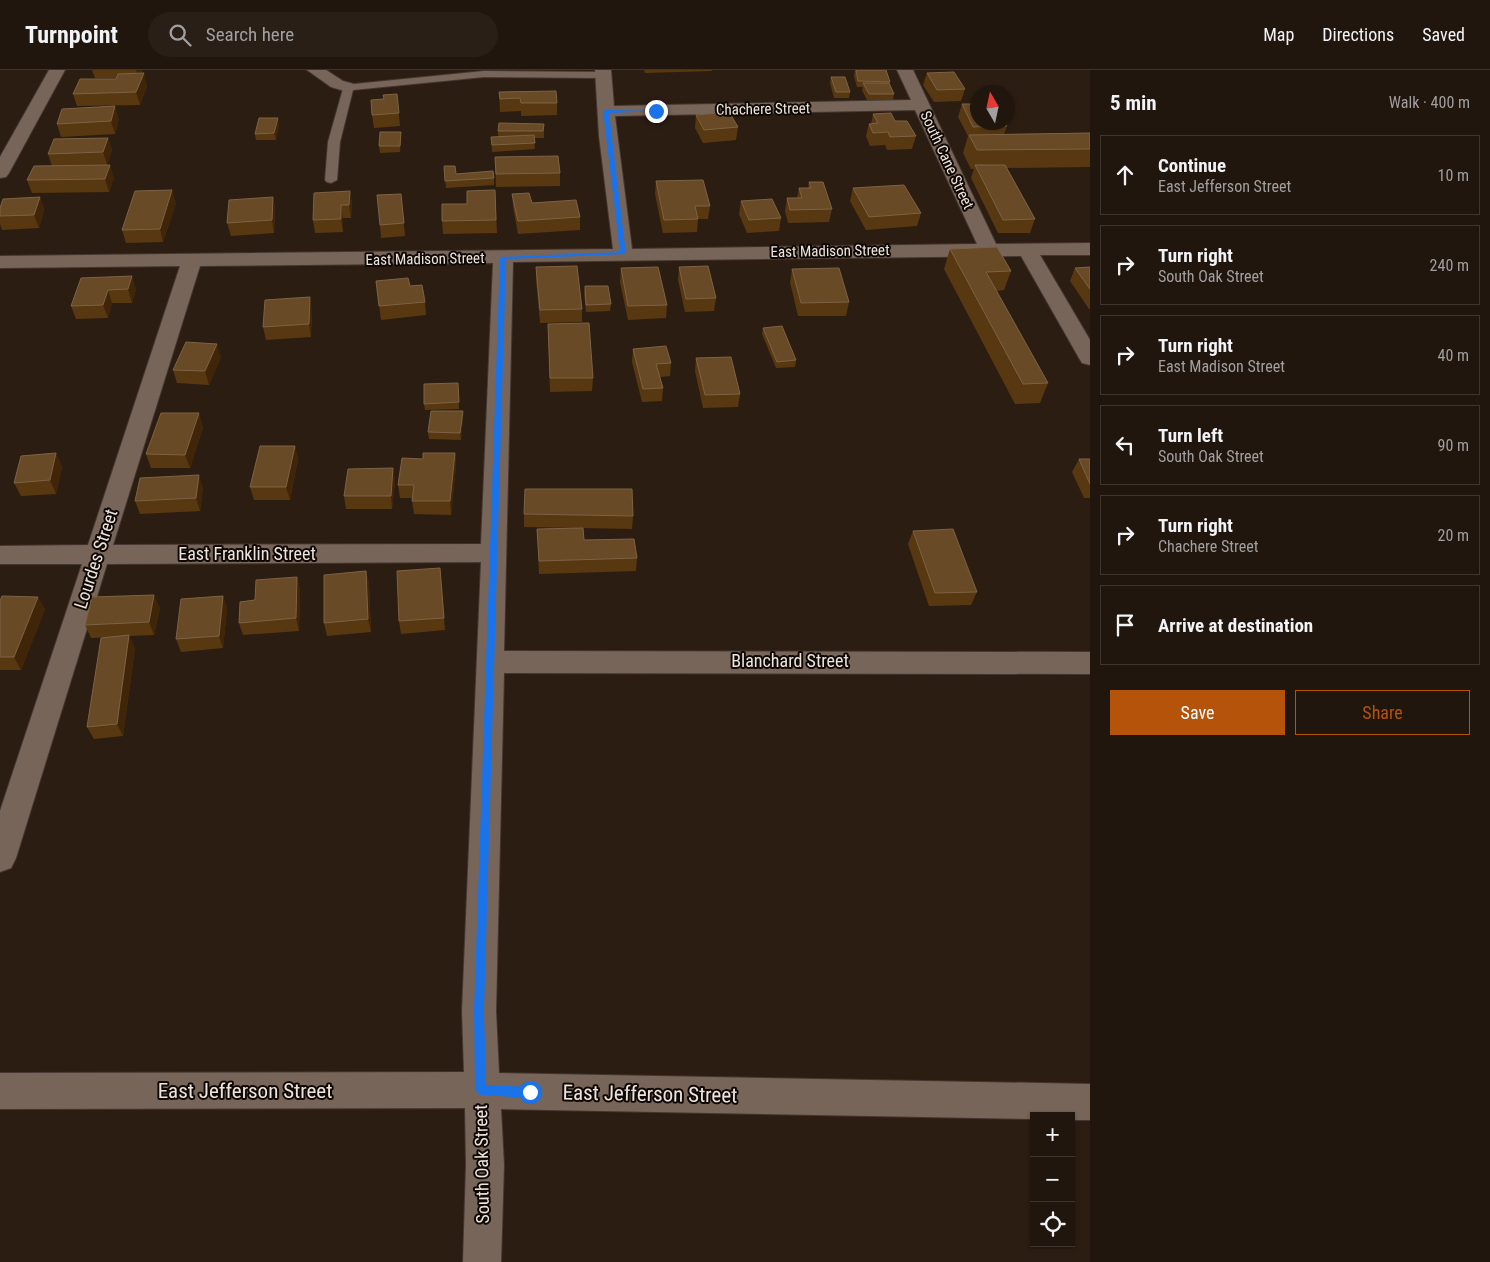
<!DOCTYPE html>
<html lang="en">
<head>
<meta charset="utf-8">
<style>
	body { margin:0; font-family:"Roboto Condensed",sans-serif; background:#291f17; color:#f1f3f6 }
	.controls { position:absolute; right:15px; bottom:15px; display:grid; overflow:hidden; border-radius:0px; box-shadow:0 1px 4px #0004 }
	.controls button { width:45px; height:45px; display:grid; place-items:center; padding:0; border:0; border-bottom:1px solid #3e352e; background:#21160e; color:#f1f3f6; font:25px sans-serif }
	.compass { position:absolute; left:970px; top:15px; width:45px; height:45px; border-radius:50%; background:#21160e; box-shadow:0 1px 4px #0004; rotate:351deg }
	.stop { position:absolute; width:15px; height:15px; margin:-11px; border:4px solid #1a73e8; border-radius:50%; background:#fff }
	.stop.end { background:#1a73e8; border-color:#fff; box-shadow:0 1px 5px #0008 }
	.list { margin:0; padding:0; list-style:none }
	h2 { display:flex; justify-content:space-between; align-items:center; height:65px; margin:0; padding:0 20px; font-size:21px }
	h2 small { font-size:16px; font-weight:400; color:#a29f9e }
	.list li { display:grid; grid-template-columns:32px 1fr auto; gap:15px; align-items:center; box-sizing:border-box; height:80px; margin:0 10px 10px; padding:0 10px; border:1px solid #3e352e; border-radius:0px }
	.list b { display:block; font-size:19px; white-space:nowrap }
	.list p { margin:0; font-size:16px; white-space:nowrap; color:#a29f9e }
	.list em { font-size:16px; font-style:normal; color:#a29f9e }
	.actions { display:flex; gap:10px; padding:15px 20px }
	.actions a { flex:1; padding:11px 0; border:1px solid #b45309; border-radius:0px; text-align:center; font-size:18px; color:#b45309 }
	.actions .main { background:#b45309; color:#fff }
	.icon { flex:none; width:28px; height:28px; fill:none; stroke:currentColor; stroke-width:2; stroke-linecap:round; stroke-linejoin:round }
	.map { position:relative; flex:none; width:1090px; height:1192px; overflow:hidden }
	header { display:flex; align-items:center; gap:30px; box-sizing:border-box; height:70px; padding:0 25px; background:#21160e; border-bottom:1px solid #3e352e }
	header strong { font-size:24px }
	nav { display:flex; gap:28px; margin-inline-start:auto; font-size:18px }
	.search { width:350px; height:45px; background:#291f17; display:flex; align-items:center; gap:12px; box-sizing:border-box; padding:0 18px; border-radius:28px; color:#a29f9e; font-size:19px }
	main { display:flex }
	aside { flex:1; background:#21160e }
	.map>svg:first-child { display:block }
</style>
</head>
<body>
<header>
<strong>Turnpoint</strong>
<div class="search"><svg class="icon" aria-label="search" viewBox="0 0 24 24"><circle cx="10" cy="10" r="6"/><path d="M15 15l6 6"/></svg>Search here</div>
<nav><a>Map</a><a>Directions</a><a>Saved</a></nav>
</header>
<main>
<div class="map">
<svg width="1090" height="1192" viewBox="0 0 1090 1192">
	<rect width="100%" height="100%" fill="#2c1d13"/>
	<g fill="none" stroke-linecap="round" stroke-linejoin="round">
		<g stroke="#443731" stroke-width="2">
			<path id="service" d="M484 1 604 2 609 5 604 8 484 7 353 20 340 72 337 110 331 113 327 112 325 110 328 72 344 15Z"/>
		</g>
		<g stroke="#443731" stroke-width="2">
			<path id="minor" d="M49 0H65L9 103 6 107 0 108V87Z
				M307 0H326L343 11 354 14 356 17 348 22 331 17Z
				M595 0H611L614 36 911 30 897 0H913L996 174 1090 173V185H1040L1090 270V295L1082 293 1079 288 1021 186 513 192 504 581 1090 582V604L504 603 496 941 499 1003 1090 1014V1050H1071V1046H1034V1049L501 1039 504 1095 501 1192H463L466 1095 465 1038 0 1039V1003L464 1002 462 941 481 492 107 494 16 788 11 798 0 802V741L82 494H0V476L88 475 180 196 0 198V186L613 179 599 66ZM915 40 977 174 632 179 615 46ZM493 193 481 474 113 475 200 196Z"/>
		</g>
		<use href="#service" fill="#786559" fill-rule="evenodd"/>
		<use href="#minor" fill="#786559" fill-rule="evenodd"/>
	</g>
	<path fill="#583811" d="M92 0H142L141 4 147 16 140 35 77 36 73 24 116 9 117 8H95Z
		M644 0H712V1L645 3Z
		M838 0H886L890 12 889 13 894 24 893 30H867L862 20 863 17H857L854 6 855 0Z
		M927 3 965 19 961 31 934 32 923 15Z
		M831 7 850 22 849 28H834L830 13Z
		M499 22 557 33V45L521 46V41L500 42Z
		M397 24 400 56 374 58 372 45Z
		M962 34 1007 56 1004 64 1090 63V97L1007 98 1035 149 1030 163H998L971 108 974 99H971L963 83 968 66 958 47Z
		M873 44 895 51 916 66 912 79 887 80 885 75 870 76 866 66 869 54H871Z
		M696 45 738 57 736 70 703 73 695 58Z
		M119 49 115 64 61 67 57 54Z
		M279 54 276 70H256L255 64Z
		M544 54V68H534L535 79 492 82 491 67H498V61Z
		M401 62V68L400 82 380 83 379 76Z
		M108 68 112 80 107 95 74 96 114 108 109 122 32 123 27 110 52 96 48 84Z
		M495 87 560 103V116L496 117Z
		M444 96 456 104 494 108V115L446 118Z
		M656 111 710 136 708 149H698L697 162 663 163 655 124Z
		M809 112 832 139 829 152 788 153 785 141 787 128H797L799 118H808Z
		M853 118 921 143 917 156 866 160 850 131Z
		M495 120 497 163 443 164 442 151 467 134Z
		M350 121 352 134 351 148H343V162L315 163 313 150Z
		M401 124 405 166 381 168 380 155Z
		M512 124 532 133 580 147V160L518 164 513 137Z
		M40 127 44 140 39 158 2 160 0 154V138Z
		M273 127 275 140 274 163 231 166 227 153Z
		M741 131 781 148 779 161 747 163 739 144Z
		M176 133 163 172 126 173 122 160Z
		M950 179 1011 201 1004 220 996 221 1048 313 1040 333 1015 334 944 199Z
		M536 197 582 239V252L540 253 536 210Z
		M679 197 716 228 714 241 685 242 678 210Z
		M1090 197V239H1089L1070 211 1075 198Z
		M621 198 667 235 666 248 628 250 620 212Z
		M792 199 849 232 846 246H798L790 212Z
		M81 208 136 219 132 233H112L108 248 76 249 71 236Z
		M376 211 410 216 425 232 426 245 381 250Z
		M585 216 611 234 610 241 586 242 584 223Z
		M312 240 311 267 266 270 263 257Z
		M548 254 593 308 592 321 550 322Z
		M763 258 796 290 795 297 776 298 762 264Z
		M633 279 671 293 670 306 660 307 663 318 662 331 642 332 632 292Z
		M221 287 209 315 177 313 173 300Z
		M696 288 740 324 738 337 703 338 695 301Z
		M458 313 459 339 425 340 424 334Z
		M463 341V348L461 370 429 369 428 362Z
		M203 357 190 398H151L146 384Z
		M295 376 298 389 290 430H254L250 417Z
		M56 383 62 397 56 424 21 426 14 413Z
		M455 383 456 396 451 445 414 444 412 431V428H400L398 415Z
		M1079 389H1090V428H1084L1072 402Z
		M393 398 395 412 392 439H346L344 426Z
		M203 418 200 441 140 444 135 431Z
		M524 444 633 446 632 459 583 458 584 470 637 488 636 501 539 504 537 459 579 458 524 457Z
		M913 461 977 522 971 535 929 536 908 474Z
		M440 498 445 560 401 564 399 551Z
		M366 501 369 514 371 562 327 566 324 553Z
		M297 507 300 520 299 561 243 565 239 553 255 530Z
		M223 526 227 539 223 578 181 582 176 569Z
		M0 531 45 539 21 600H0Z
		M160 538 154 565 129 566 135 578 123 666 94 669 87 657 113 567 91 568 85 555Z"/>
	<path fill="#402509" d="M136 0H142L138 8Z
		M144 3 147 16 140 35 136 22Z
		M115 36 119 49 115 64 111 51Z
		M278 48 279 54 276 70 274 63Z
		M108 68 112 80 107 95 103 82Z
		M110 95 114 108 109 122 105 109Z
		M172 120 176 133 163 172 160 159Z
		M350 121 352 134 351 148 349 135Z
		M40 127 44 140 39 158 34 145Z
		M273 127 275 140 274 163 272 150Z
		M341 135 343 148V162L341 149Z
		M132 206 136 219 132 233 128 219Z
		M108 220 112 233 108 248 103 235Z
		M310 227 312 240 311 267 309 254Z
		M217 274 221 287 209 315 205 301Z
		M463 341V348L461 370 460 363Z
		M199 343 203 357 190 398 185 385Z
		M295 376 298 389 290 430 286 417Z
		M56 383 62 397 56 424 50 410Z
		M455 383 456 396 451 445 450 431Z
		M393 398 395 412 392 439 391 426Z
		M199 405 203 418 200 441 196 428Z
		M366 501 369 514 371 562 368 549Z
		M297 507 300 520 299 561 296 548Z
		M154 525 160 538 154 565 149 552Z
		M223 526 227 539 223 578 219 566Z
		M38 527 45 539 21 600 14 587Z
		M129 565 135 578 123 666 117 654Z"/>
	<path fill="#684a27" stroke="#7d6244" d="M856 0H886L890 12 858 11Z
		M954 2 965 19 937 20 927 3Z
		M144 3 136 22 73 24 80 9H116L118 4Z
		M831 7H845L850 22H836Z
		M863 13H889L894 24H869Z
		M556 21 557 33H521L520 28 500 29 499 22Z
		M397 24 399 43 372 45 371 30 384 29 383 25Z
		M962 34H978V52H1005L1007 56 973 57Z
		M115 36 111 51 57 54 62 39Z
		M729 42 738 57 704 60 696 45Z
		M891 43 895 51H907L916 66 890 67 888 62 873 63 869 54 878 53 873 44Z
		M259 48H278L274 63 255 64Z
		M499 53 544 54 543 61H498Z
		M380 62H401L400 76H379Z
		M1090 63V79L977 80 969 65Z
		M534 65 535 73 492 75 491 67Z
		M108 68 103 82 48 84 54 69Z
		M558 86 560 103 496 104 495 87Z
		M110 95 105 109 27 110 34 96Z
		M975 95H1005L1035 149 1003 150Z
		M444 96H455L456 104 493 101 494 108 445 111Z
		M703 110 710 136H695L698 149 664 150 656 111Z
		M809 112H823L832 139 790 140 787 128H802L799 118H811Z
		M904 115 921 143 869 147 853 118Z
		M172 120 160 159 122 160 135 121Z
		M495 120 496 150 442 151V134H467V121Z
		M350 121 349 135H341V149L313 150 314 123Z
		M529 123 532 133 576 130 580 147 518 151 512 124Z
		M401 124 404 153 380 155 377 125Z
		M40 127 34 145 0 146V138L3 129Z
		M273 127 272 150 227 153 229 130Z
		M772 129 781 148 749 150 741 131Z
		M997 177 1011 201 986 202 1048 313 1023 314 950 179Z
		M577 196 582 239 540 240 536 197Z
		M708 196 716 228 686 229 679 197Z
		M658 197 667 235 628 236 621 198Z
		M1090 197V219L1075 198Z
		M839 198 849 232 801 233 792 199Z
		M132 206 128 219 108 220 103 235 71 236 81 208Z
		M408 208 410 216 422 215 425 232 379 236 376 211Z
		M585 216H608L611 234 586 235Z
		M310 227 309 254 263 257 265 230Z
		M589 253 593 308H550L548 254Z
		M782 256 796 290 777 292 763 258Z
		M186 272 217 274 205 301 173 300Z
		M666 276 671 293 656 294 663 318 643 319 633 279Z
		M731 287 740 324 705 325 696 288Z
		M458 313 459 332 424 334V314Z
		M431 341H463L460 363 428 362Z
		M161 343H199L185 385 146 384Z
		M260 376H295L286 417H250Z
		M56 383 50 410 14 413 21 386Z
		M423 383H455L450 431H412L414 415H398L402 388 423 389Z
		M1079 389H1090V414Z
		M393 398 391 426H344L348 399Z
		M199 405 196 428 135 431 140 408Z
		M525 419H632L633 446 524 444Z
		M583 458 584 470 634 469 637 488 539 491 537 459Z
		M953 459 977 522 935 523 913 461Z
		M440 498 444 548 399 551 397 501Z
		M366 501 368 549 324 553V505Z
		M297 507 296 548 239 553 240 532 255 530 256 510Z
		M154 525 149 552 85 555 92 527Z
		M2 526 38 527 14 587H0V531Z
		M223 526 219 566 176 569 181 529Z
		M129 565 117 654 87 657 101 568Z"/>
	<path fill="#1a73e8" d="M606 40 659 41 609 43 626 184 506 189 484 941 486 1015 530 1017 535 1022 530 1028 481 1025 475 1020 474 941 500 187 620 182 603 41Z"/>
	<g text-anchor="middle" stroke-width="4" stroke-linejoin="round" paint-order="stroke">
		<g font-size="15" fill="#eee3dd" stroke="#0f0905">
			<text transform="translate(763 39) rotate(-1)" y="5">Chachere Street</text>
			<text transform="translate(947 90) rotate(65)" y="5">South Cane Street</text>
			<text transform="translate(830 181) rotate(-1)" y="5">East Madison Street</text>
			<text transform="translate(425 189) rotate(-1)" y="5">East Madison Street</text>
		</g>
		<g font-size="18" fill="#eee3dd" stroke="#0f0905">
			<text x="247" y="490">East Franklin Street</text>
			<text transform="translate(96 489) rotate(-72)" y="6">Lourdes Street</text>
			<text x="790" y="597">Blanchard Street</text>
			<text transform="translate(482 1094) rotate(-91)" y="6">South Oak Street</text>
		</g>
		<g font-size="21" fill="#eee3dd" stroke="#0f0905">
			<text x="245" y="1028">East Jefferson Street</text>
			<text transform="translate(650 1024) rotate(1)" y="7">East Jefferson Street</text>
		</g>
	</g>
</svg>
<div class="controls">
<button>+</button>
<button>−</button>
<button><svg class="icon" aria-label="locate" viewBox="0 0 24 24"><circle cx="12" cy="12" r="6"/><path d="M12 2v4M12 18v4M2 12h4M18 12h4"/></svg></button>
</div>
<svg class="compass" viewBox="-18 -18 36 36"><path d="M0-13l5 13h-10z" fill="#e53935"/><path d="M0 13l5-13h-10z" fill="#a29f9e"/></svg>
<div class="stop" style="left:530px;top:1022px"></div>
<div class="stop end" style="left:656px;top:41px"></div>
</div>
<aside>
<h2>5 min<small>Walk · 400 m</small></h2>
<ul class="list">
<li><svg class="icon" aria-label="ahead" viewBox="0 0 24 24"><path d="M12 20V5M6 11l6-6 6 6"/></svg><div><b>Continue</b><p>East Jefferson Street</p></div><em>10 m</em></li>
<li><svg class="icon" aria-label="right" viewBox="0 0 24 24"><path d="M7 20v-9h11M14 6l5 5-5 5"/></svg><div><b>Turn right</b><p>South Oak Street</p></div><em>240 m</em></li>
<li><svg class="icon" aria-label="right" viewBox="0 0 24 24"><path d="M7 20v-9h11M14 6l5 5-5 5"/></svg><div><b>Turn right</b><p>East Madison Street</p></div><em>40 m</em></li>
<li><svg class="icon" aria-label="left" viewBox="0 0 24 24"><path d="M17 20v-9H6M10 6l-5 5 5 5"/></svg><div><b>Turn left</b><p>South Oak Street</p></div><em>90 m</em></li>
<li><svg class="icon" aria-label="right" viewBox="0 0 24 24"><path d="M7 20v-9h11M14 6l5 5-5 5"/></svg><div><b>Turn right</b><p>Chachere Street</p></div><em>20 m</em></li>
<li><svg class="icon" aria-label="arrive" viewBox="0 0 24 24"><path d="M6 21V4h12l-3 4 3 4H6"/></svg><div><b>Arrive at destination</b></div></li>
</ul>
<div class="actions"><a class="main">Save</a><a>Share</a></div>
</aside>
</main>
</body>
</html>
